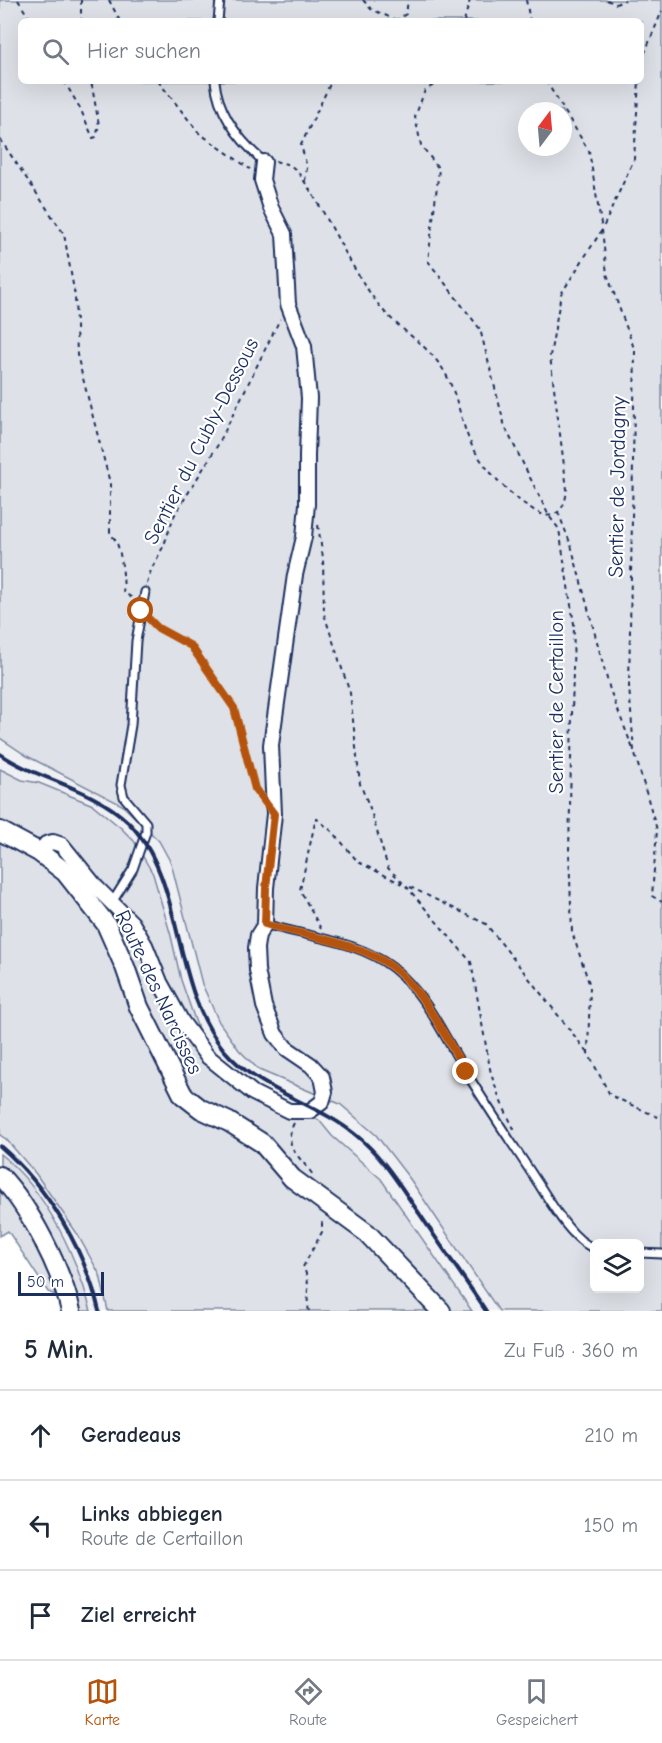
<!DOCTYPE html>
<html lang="de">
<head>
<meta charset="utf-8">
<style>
	body { margin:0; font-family:"Comic Neue",sans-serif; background:#f2f2f3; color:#1f2937 }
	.controls { position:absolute; right:18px; bottom:18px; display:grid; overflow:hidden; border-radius:9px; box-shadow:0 6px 24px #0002 }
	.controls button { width:54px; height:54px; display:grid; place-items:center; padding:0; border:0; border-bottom:2px solid #e0e1e3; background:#fff; color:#1f2937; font:30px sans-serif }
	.compass { position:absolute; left:518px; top:102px; width:54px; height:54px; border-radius:50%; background:#fff; box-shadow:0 6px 24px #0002; rotate:16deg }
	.scale { position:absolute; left:18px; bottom:15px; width:86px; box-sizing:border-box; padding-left:6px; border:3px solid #1b2f5e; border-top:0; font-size:16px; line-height:21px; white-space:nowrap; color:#1b2f5e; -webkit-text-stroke:4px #fff; paint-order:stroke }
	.stop { position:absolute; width:18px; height:18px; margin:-14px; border:4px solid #b45309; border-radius:50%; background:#fff }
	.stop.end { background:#b45309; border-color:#fff; box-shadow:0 2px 6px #0008 }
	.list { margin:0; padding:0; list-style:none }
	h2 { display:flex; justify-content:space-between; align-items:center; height:78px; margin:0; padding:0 24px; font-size:26px }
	h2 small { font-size:20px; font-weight:400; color:#747a83 }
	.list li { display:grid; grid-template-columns:39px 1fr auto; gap:18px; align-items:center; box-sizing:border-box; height:90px; padding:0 24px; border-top:2px solid #e0e1e3 }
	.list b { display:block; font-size:22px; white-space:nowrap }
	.list p { margin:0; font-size:20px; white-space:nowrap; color:#747a83 }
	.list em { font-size:20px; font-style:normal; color:#747a83 }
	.icon { flex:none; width:33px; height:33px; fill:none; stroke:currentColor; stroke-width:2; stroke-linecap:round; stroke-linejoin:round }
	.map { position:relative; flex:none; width:662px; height:1311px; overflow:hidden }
	.search { position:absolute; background:#fff; box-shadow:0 6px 24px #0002; left:18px; right:18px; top:18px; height:66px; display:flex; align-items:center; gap:15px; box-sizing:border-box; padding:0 21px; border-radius:9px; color:#747a83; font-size:22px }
	.sheet { height:348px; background:#fff }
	nav { display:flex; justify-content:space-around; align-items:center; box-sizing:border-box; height:84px; border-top:2px solid #e0e1e3; background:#fff; font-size:16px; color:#747a83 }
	nav a { display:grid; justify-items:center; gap:3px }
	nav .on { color:#b45309 }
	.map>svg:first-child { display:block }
</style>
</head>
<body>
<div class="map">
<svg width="662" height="1311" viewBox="0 0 662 1311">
	<rect width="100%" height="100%" fill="#fff"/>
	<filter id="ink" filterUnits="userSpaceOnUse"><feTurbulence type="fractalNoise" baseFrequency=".0167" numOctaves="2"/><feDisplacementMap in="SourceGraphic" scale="12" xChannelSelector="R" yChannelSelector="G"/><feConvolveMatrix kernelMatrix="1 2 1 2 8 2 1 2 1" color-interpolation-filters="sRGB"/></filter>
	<g filter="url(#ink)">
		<path fill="#eff0f4" d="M0 738 27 756 122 805 159 841 171 863 202 984 219 1022 239 1050 259 1070 340 1105 376 1135 410 1179 499 1311H472L381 1179 332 1136 319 1120 256 1090 217 1061 203 1043 181 980 159 892 145 858 134 841 121 828 93 805 40 783 22 780 0 769Z
			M0 1135 6 1139 36 1174 76 1232 100 1275 108 1311H91L82 1281 61 1230 27 1181 0 1154Z"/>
		<path fill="#dee1e7" stroke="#7c88a2" stroke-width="1.5" fill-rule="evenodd" d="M0 0H662V1311H499L410 1179 376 1135 340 1104 259 1070 239 1050 219 1022 202 984 171 863 159 841 122 805 27 756 0 738ZM21 21H641V81H21ZM527 111H563V147H527ZM594 1244H640V1288H594Z
			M0 769 22 780 39 783 93 805 121 828 134 841 153 874 171 936 181 980 203 1043 217 1061 256 1090 319 1120 332 1136 381 1179 472 1311H108L100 1275 76 1232 36 1174 6 1139 0 1135Z
			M0 1154C46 1190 76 1255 91 1311H76L74 1303 48 1292 8 1231 0 1236Z"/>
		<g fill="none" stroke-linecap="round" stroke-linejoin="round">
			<g stroke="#1b2f5e" stroke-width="11">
				<path id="lane" d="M218 21 220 0
					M215 81C218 114 240 141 264 162
					M113 901 133 869 146 832V823L124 797 121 785 131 725 136 641 145 592
					M265 924C306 937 358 940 393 968 427 995 444 1037 466 1072 489 1110 514 1146 538 1183 551 1203 572 1241 594 1248
					M640 1253 662 1254"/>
			</g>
			<g stroke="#1b2f5e" stroke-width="18">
				<path id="street" d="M39 852 46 844 53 842 62 845 96 887 132 923 145 945 160 982 182 1022 207 1056 253 1093 289 1111H310L322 1102 325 1092 322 1077 311 1065 286 1048 275 1034 264 1006 257 970 256 948 258 935 265 924 266 888 274 814 271 745 295 575 304 537 307 504V455L309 398 304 346 288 304 284 234 271 208 262 180 264 162"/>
			</g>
			<g stroke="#1b2f5e" stroke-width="22">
				<path id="secondary" d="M0 831 39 852 65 872 106 924 125 967 139 1007 183 1095 201 1109 229 1122 262 1143 292 1178 367 1233 441 1311
					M0 1176C30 1207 61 1269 71 1311"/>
			</g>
			<path stroke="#1b2f5e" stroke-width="2" stroke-dasharray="4.5 4.5" stroke-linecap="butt" d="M18 0 31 21
				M81 0V21
				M109 0 120 21
				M363 0 371 9 396 20
				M526 0 530 21
				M607 0 616 4 625 0
				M395 21 406 14 408 0
				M464 21 470 0
				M641 62 662 11
				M64 81 80 108 93 138 96 137 99 125 91 81
				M158 81 199 133 250 169
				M441 81 425 90 415 117 421 145 439 169 428 261 480 329 505 427 549 516 559 529 574 624 569 851 572 932 590 986 588 1053 610 1095 662 1119
				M546 81 589 151 602 230 607 274 635 351 629 686 634 751 657 830 652 896 662 902
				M0 139 64 234 75 296 77 355 110 483V533C110 534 116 540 116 541 121 551 125 582 123 592L134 599
				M275 161 290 165 297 171C328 213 346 262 378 304 395 327 423 341 440 365 455 385 459 414 468 437 478 462 502 487 523 503 531 508 543 518 552 515 563 512 566 500 567 489L550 356 561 294 602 230 634 159 639 81
				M305 181 307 167 301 145 330 84 334 81
				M558 512 571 545 610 690 633 749
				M318 525 323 558 324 614 350 693 360 784 370 808 388 868 406 886 471 962 491 1074 501 1102 515 1131
				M147 584 151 570 164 545 174 516 219 443 280 319
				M150 619 158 628 191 646 199 654 234 708 255 789 261 797
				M410 887 486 924 588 1053
				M321 929 300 890 316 818 334 833 358 862 402 884
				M294 1123C282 1147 300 1156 313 1175
				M309 1311C305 1294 312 1283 303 1267L322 1232V1218"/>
			<use href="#lane" stroke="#fff" stroke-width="7"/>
			<use href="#street" stroke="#fff" stroke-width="14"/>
			<use href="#secondary" stroke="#fff" stroke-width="18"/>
			<path stroke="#1b2f5e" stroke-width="4" d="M0 754C40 781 92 787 128 822 186 880 170 985 224 1050 259 1092 315 1101 357 1136 383 1157 400 1186 419 1213 441 1246 464 1278 486 1311
				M0 1146C48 1187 85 1250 99 1311"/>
		</g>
	</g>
	<g fill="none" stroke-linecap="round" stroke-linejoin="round" filter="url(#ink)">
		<path stroke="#b45309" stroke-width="8" d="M141 611 158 628 191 646 234 708 255 789 274 814 266 888 265 924C301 935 342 940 376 957 420 979 442 1032 466 1072"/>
	</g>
	<g text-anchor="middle" stroke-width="4.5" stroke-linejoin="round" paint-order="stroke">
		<g font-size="21" fill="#1b2f5e" stroke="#fff">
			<text transform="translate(201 441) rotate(-63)" y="7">Sentier du Cubly-Dessous</text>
			<text transform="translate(617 487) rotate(-89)" y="7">Sentier de Jordagny</text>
			<text transform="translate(556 702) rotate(-90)" y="7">Sentier de Certaillon</text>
			<text transform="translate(159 992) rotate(65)" y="7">Route des Narcisses</text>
		</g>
	</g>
</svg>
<div class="controls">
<button><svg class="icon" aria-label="layers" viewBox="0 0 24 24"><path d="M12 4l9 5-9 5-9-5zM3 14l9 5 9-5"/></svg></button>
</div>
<svg class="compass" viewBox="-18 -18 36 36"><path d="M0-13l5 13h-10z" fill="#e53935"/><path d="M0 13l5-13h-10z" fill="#747a83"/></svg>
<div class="scale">50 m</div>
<div class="stop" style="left:141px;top:611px"></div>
<div class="stop end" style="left:466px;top:1072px"></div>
<div class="search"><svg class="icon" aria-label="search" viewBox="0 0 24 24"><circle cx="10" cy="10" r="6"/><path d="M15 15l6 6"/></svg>Hier suchen</div>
</div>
<section class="sheet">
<h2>5 Min.<small>Zu Fuß · 360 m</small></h2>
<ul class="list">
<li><svg class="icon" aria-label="ahead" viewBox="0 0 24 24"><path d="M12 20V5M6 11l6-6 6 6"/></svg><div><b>Geradeaus</b></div><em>210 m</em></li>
<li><svg class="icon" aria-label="left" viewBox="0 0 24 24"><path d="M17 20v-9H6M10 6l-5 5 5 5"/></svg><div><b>Links abbiegen</b><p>Route de Certaillon</p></div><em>150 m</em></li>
<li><svg class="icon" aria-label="arrive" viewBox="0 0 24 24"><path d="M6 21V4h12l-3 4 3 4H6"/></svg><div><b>Ziel erreicht</b></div></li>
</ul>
</section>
<nav>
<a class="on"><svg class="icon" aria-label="map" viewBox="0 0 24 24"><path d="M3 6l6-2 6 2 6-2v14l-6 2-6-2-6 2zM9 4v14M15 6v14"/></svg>Karte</a>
<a><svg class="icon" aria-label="directions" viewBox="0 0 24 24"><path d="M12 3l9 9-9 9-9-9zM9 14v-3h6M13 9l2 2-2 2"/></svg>Route</a>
<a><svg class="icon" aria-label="saved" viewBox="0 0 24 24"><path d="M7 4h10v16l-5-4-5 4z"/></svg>Gespeichert</a>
</nav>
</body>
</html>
